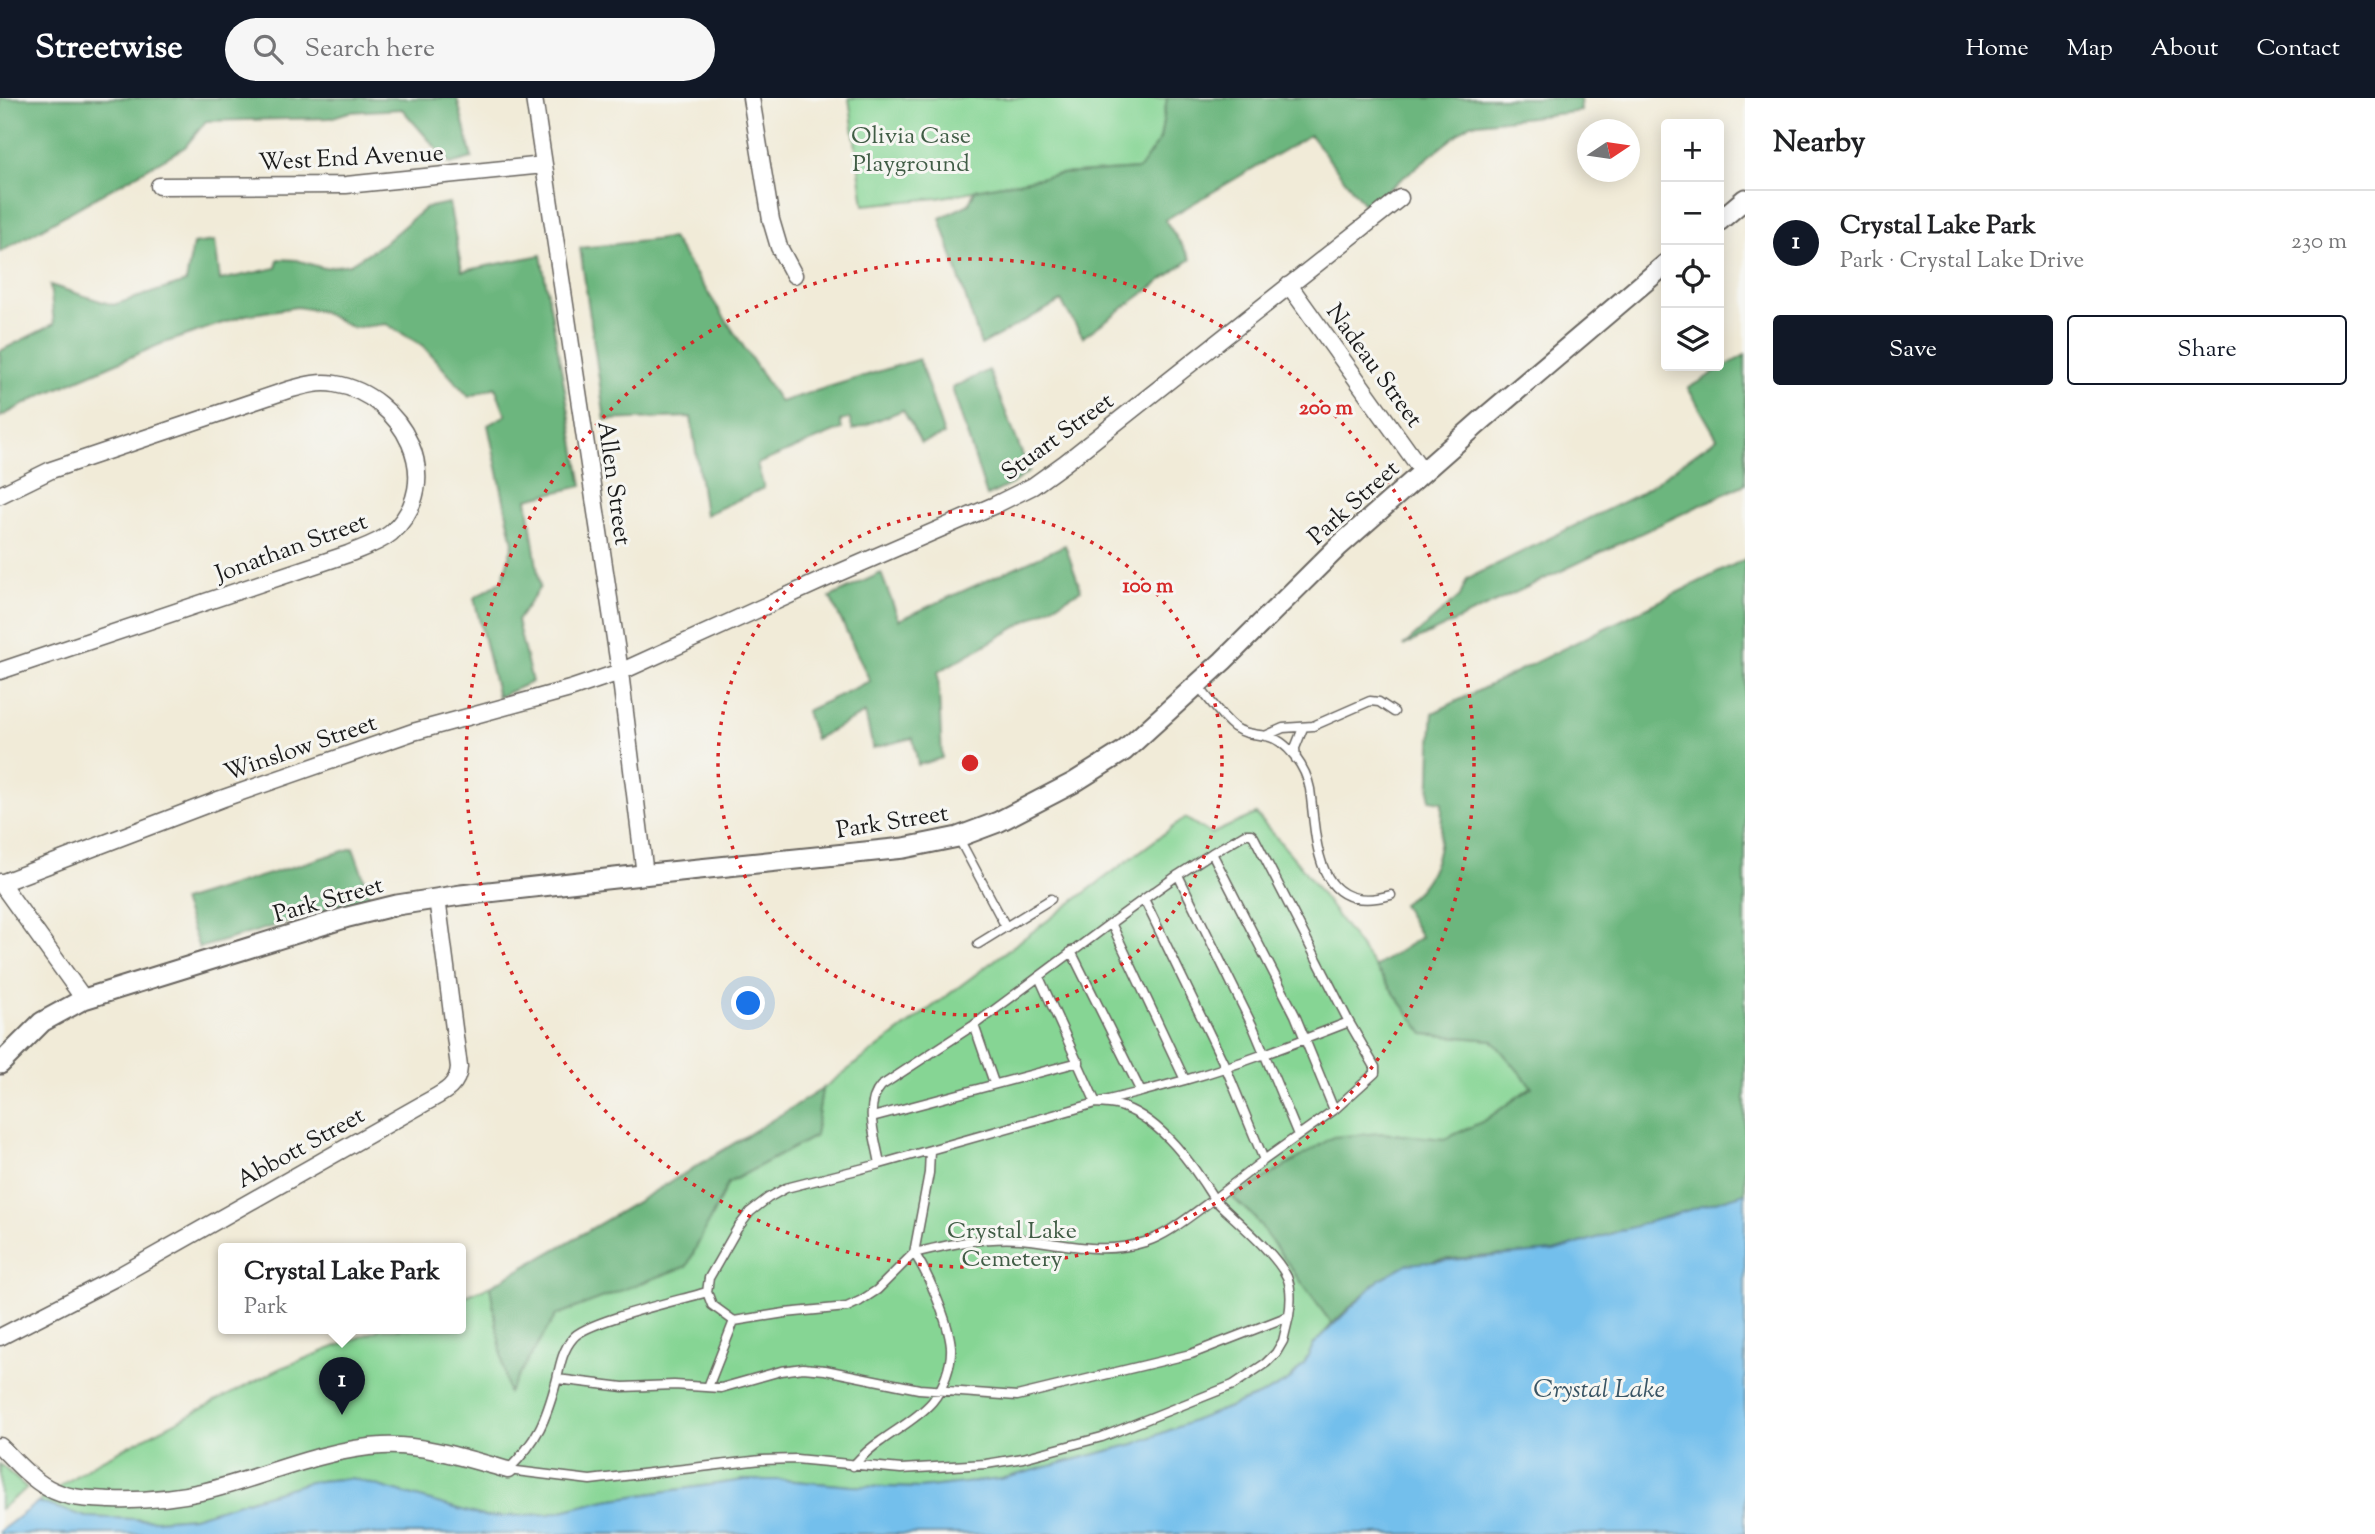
<!DOCTYPE html>
<html lang="en">
<head>
<meta charset="utf-8">
<style>
	body { margin:0; font-family:"Sorts Mill Goudy",serif; background:#f6f6f6; color:#202124 }
	.controls { position:absolute; right:21px; top:21px; display:grid; overflow:hidden; border-radius:7px; box-shadow:0 4px 18px #0003 }
	.controls button { width:63px; height:63px; display:grid; place-items:center; padding:0; border:0; border-bottom:2px solid #e0e0e0; background:#fff; color:#202124; font:35px sans-serif }
	.compass { position:absolute; left:1577px; top:21px; width:63px; height:63px; border-radius:50%; background:#fff; box-shadow:0 4px 18px #0003; rotate:77deg }
	.you { position:absolute; left:749px; top:906px; width:24px; height:24px; margin:-18px; border:5px solid #fff; border-radius:50%; background:#1a73e8; box-shadow:0 0 0 10px #1a73e833 }
	.badge { display:grid; place-items:center; width:46px; height:46px; border-radius:50%; background:#111827; color:#fff; font-size:23px; font-weight:700 }
	.pin { position:absolute; translate:-50% -58px; filter:drop-shadow(0 2px 4px #0008) }
	.pin::after { content:''; position:absolute; top:37px; width:24px; height:21px; background:inherit; clip-path:polygon(0 0,100% 0,50% 100%) }
	.popup { position:absolute; left:218px; top:1145px; width:248px; height:91px; box-sizing:border-box; display:grid; place-content:center; border-radius:7px; background:#fff; filter:drop-shadow(0 2px 5px #0005); font-size:23px; white-space:nowrap; color:#757577 }
	.popup b { font-size:26px; color:#202124 }
	.popup::after { content:''; position:absolute; left:50%; top:100%; margin-left:-14px; border:14px solid transparent; border-top-color:#fff }
	.list { margin:0; padding:0; list-style:none }
	h2 { display:flex; justify-content:space-between; align-items:center; height:91px; margin:0; padding:0 28px; font-size:30px }
	h2 small { font-size:23px; font-weight:400; color:#757577 }
	.list li { display:grid; grid-template-columns:46px 1fr auto; gap:21px; align-items:center; box-sizing:border-box; height:105px; padding:0 28px; border-top:2px solid #e0e0e0 }
	.list b { display:block; font-size:26px; white-space:nowrap }
	.list p { margin:0; font-size:23px; white-space:nowrap; color:#757577 }
	.list em { font-size:23px; font-style:normal; color:#757577 }
	.actions { display:flex; gap:14px; padding:21px 28px }
	.actions a { flex:1; padding:16px 0; border:2px solid #111827; border-radius:7px; text-align:center; font-size:24px; color:#111827 }
	.actions .main { background:#111827; color:#fff }
	.icon { flex:none; width:38px; height:38px; fill:none; stroke:currentColor; stroke-width:2; stroke-linecap:round; stroke-linejoin:round }
	.map { position:relative; flex:none; width:1745px; height:1436px; overflow:hidden }
	header { display:flex; align-items:center; gap:42px; box-sizing:border-box; height:98px; padding:0 35px; background:#111827; color:#fff }
	header strong { font-size:33px }
	nav { display:flex; gap:38px; margin-inline-start:auto; font-size:24px }
	.search { width:490px; height:63px; background:#f6f6f6; display:flex; align-items:center; gap:18px; box-sizing:border-box; padding:0 24px; border-radius:38px; color:#757577; font-size:26px }
	main { display:flex }
	aside { flex:1; background:#fff }
	.map>svg:first-child { display:block }
</style>
</head>
<body>
<header>
<strong>Streetwise</strong>
<div class="search"><svg class="icon" aria-label="search" viewBox="0 0 24 24"><circle cx="10" cy="10" r="6"/><path d="M15 15l6 6"/></svg>Search here</div>
<nav><a>Home</a><a>Map</a><a>About</a><a>Contact</a></nav>
</header>
<main>
<div class="map">
<svg width="1745" height="1436" viewBox="0 0 1745 1436">
	<rect width="100%" height="100%" fill="#f6f6f2"/>
	<filter id="ink" filterUnits="userSpaceOnUse"><feTurbulence type="fractalNoise" baseFrequency=".0143" numOctaves="2"/><feDisplacementMap in="SourceGraphic" scale="14" xChannelSelector="R" yChannelSelector="G"/><feConvolveMatrix kernelMatrix="1 2 1 2 8 2 1 2 1" color-interpolation-filters="sRGB"/></filter>
	<filter id="wash" filterUnits="userSpaceOnUse"><feTurbulence type="fractalNoise" baseFrequency=".00686" numOctaves="4" result="noise"/><feDisplacementMap in="SourceGraphic" scale="28" xChannelSelector="R" yChannelSelector="G"/><feGaussianBlur stdDeviation="1.57" result="paint"/><feColorMatrix in="noise" values="0 0 0 0 0 0 0 0 0 0 0 0 0 0 0 0 0 1.4 0 .05"/><feComposite in="paint" operator="in"/></filter>
	<g filter="url(#wash)">
		<rect width="100%" height="100%" fill="#f1ebd8"/>
		<path fill="#86d594" stroke="#517858" stroke-width="2" d="M849 0H1167V4L1160 41 1139 71 1060 76 938 100 864 107Z
			M1256 716 1300 767 1424 936 1492 942 1532 988 1484 1023 1445 1041 1380 1035 1233 1100 1254 1119 1332 1226 1314 1246 1304 1266 1288 1283 1268 1294 1134 1346 1001 1381 920 1390 852 1388 784 1382H744L606 1402 550 1416 486 1419 350 1380 309 1384 193 1419 156 1422 86 1419 38 1404 93 1366 281 1270 381 1231H461V1200L490 1188 508 1293 556 1217 687 1168 728 1085 815 1038 822 991 1185 720 1211 736Z
			M0 1366 27 1390 0 1411Z"/>
		<path fill="#6cb67e" stroke="#44694d" stroke-width="2" d="M0 0H457L472 60 450 66 402 11 349 14 330 20 206 23 185 49 0 154Z
			M1167 0H1580L1581 13 1470 26 1366 109 1310 37 1165 122 1191 161 1083 239 1061 203 981 247 940 120 969 106 975 92 1060 76 1139 71 1160 41Z
			M449 105 462 173 541 157 582 388 527 401 540 489 517 523 532 584 498 599 474 500 502 483 513 445 488 327 506 317 495 289 469 299 423 248 386 226 353 230 320 213 297 209 246 217 161 246 40 298 0 319V253L54 226 50 187 113 207 186 184 193 146 215 143 220 182 276 170 278 161 297 162 323 170 350 166 384 145 425 110Z
			M672 140 780 304 919 261 944 337 921 345 903 312 853 332 849 320 840 323 842 331 757 366 764 390 705 417 691 319 605 322 580 150Z
			M1745 257V386L1403 548 1460 498 1467 481 1639 396 1717 340 1688 290Z
			M989 272 1029 373 1012 386 987 398 952 290Z
			M1065 447 1081 492 938 574 942 660 918 667 913 640 873 650 865 615 815 641 806 613 870 583 830 499 881 475 899 522Z
			M1745 461V1095L1554 1153 1437 1162 1380 1181 1332 1226 1254 1119 1233 1100 1333 1039 1380 1035 1445 1041 1484 1023 1532 989 1492 942 1424 936 1375 869 1421 839 1402 806C1439 781 1442 745 1442 704L1429 702C1431 673 1430 645 1433 615Z
			M353 750 371 800 199 850 182 803Z
			M822 991 815 1038 728 1085 687 1168 556 1217 508 1295 490 1188C603 1126 713 1059 822 991Z"/>
		<path fill="#73bfec" stroke="#486e84" stroke-width="2" d="M1745 1095V1436H0V1433L38 1404 86 1419 156 1422 193 1419 309 1384 351 1380 486 1419 550 1416 606 1402 744 1382H784L852 1388 920 1390 1001 1381 1134 1346 1268 1294 1288 1283 1304 1266 1314 1246 1380 1181 1407 1166 1554 1153Z"/>
	</g>
	<g filter="url(#ink)">
		<g fill="none" stroke-linecap="round" stroke-linejoin="round">
			<g stroke="#67645e" stroke-width="11">
				<path id="service" d="M1197 587C1209 600 1220 618 1234 629 1244 636 1254 636 1266 638 1288 642 1306 670 1310 691 1317 743 1314 819 1391 797
					M1265 638 1283 630 1313 628 1370 603 1379 604 1394 614
					M1296 661 1295 650 1303 630
					M958 739 1006 829
					M1178 777 1212 755
					M1144 801 1111 825 1185 982C1241 966 1295 945 1349 924L1254 739 1251 736H1245L1212 755 1295 917 1334 1012 1264 1062 1226 970 1144 801 1178 777 1254 931 1298 1037
					M1111 825 974 927 881 988C863 1008 876 1041 880 1066L786 1090 768 1100 750 1114 737 1131 709 1180 707 1194 712 1207 734 1223 785 1215 847 1209 860 1203 877 1192 914 1155 929 1075 930 1052 1096 1005C1105 1006 1115 1006 1123 1009 1162 1023 1193 1067 1214 1101L1264 1062
					M978 846 1051 801
					M1071 853 1141 994 1185 982
					M1039 879 1096 1005 1141 994
					M974 927 994 985
					M1334 1012 1375 975V969L1349 924
					M872 1019 1079 964
					M880 1066 930 1052
					M557 1281C560 1267 563 1251 573 1240 586 1223 681 1202 707 1194
					M708 1289 734 1223
					M508 1372C538 1342 546 1322 557 1281L623 1289 674 1287 721 1290 781 1273 803 1270 825 1272 919 1291 1017 1298 1191 1256 1289 1218C1291 1205 1292 1191 1287 1179 1275 1154 1234 1121 1214 1101 1192 1116 1170 1136 1145 1144 1101 1158 1064 1145 1021 1141 985 1138 948 1147 914 1155 928 1175 949 1225 951 1249 952 1267 943 1291 932 1304 918 1320 897 1331 881 1343 870 1350 861 1359 853 1368
					M508 1372 590 1382 761 1362 796 1361 901 1371 986 1366 1023 1360 1102 1339 1233 1287 1266 1265 1276 1255 1283 1243 1289 1218"/>
			</g>
			<g stroke="#67645e" stroke-width="19">
				<path id="minor" d="M534 0 620 574 645 777
					M751 0 771 122 779 149 794 177
					M159 88 346 87 544 67
					M1289 187 1423 374
					M0 397 51 372 288 292C303 288 318 283 335 286 402 297 449 383 391 435 379 445 362 450 348 456L0 573
					M0 784 84 901
					M1 785 221 701 413 634 570 591 620 574 829 479 995 407 1033 388 1065 365 1400 100
					M0 1239 117 1179 423 1006C440 996 458 990 459 969L437 800
					M0 1348C15 1363 30 1380 48 1390 68 1401 89 1401 111 1402 143 1403 175 1400 206 1393 264 1379 322 1351 382 1348 424 1346 468 1361 508 1372"/>
			</g>
			<g stroke="#67645e" stroke-width="23">
				<path id="tertiary" d="M1719 123 1745 101
					M0 966 42 924 84 901 348 819 397 807 461 797 660 775 904 750 958 739 998 724 1073 685 1124 653 1223 563 1339 448 1482 322 1666 166"/>
			</g>
			<use href="#service" stroke="#fff" stroke-width="8"/>
			<use href="#minor" stroke="#fff" stroke-width="16"/>
			<use href="#tertiary" stroke="#fff" stroke-width="19"/>
		</g>
	</g>
	<g fill="none" stroke="#d62828" stroke-width="3.5" stroke-dasharray="3.5 7">
		<circle cx="970" cy="665" r="252"/>
		<circle cx="970" cy="665" r="504"/>
	</g>
	<g text-anchor="middle" stroke-width="6" stroke-linejoin="round" paint-order="stroke">
		<g font-size="24" fill="#415d46" stroke="#f6f6f2">
			<text x="911" y="45">Olivia Case<tspan x="911" dy="28">Playground</tspan></text>
			<text x="1012" y="1140">Crystal Lake<tspan x="1012" dy="28">Cemetery</tspan></text>
		</g>
		<g font-size="24" fill="#1c1c1c" stroke="#f6f6f2">
			<text transform="translate(351 59) rotate(-3)" y="8">West End Avenue</text>
			<text transform="translate(1375 267) rotate(54)" y="8">Nadeau Street</text>
			<text transform="translate(1057 338) rotate(-36)" y="8">Stuart Street</text>
			<text transform="translate(615 385) rotate(82)" y="8">Allen Street</text>
			<text transform="translate(1353 404) rotate(-42)" y="8">Park Street</text>
			<text transform="translate(291 449) rotate(-20)" y="8">Jonathan Street</text>
			<text transform="translate(300 649) rotate(-19)" y="8">Winslow Street</text>
			<text transform="translate(892 723) rotate(-9)" y="8">Park Street</text>
			<text transform="translate(328 801) rotate(-16)" y="8">Park Street</text>
			<text transform="translate(300 1049) rotate(-29)" y="8">Abbott Street</text>
		</g>
		<g font-size="26" font-style="italic" fill="#3a5565" stroke="#f6f6f2">
			<text x="1599" y="1299">Crystal Lake</text>
		</g>
	</g>
	<circle cx="970" cy="665" r="10" fill="#d62828" stroke="#f6f6f2" stroke-width="3.5"/>
	<g font-size="21" text-anchor="middle" font-weight="bold" fill="#d62828" stroke="#f6f6f2" stroke-width="6" stroke-linejoin="round" paint-order="stroke">
		<text x="1326" y="316">200 m</text>
		<text x="1148" y="494">100 m</text>
	</g>
</svg>
<div class="controls">
<button>+</button>
<button>−</button>
<button><svg class="icon" aria-label="locate" viewBox="0 0 24 24"><circle cx="12" cy="12" r="6"/><path d="M12 2v4M12 18v4M2 12h4M18 12h4"/></svg></button>
<button><svg class="icon" aria-label="layers" viewBox="0 0 24 24"><path d="M12 4l9 5-9 5-9-5zM3 14l9 5 9-5"/></svg></button>
</div>
<svg class="compass" viewBox="-18 -18 36 36"><path d="M0-13l5 13h-10z" fill="#e53935"/><path d="M0 13l5-13h-10z" fill="#757577"/></svg>
<div class="you"></div>
<div class="pin badge" style="left:342px;top:1317px">1</div>
<div class="popup"><b>Crystal Lake Park</b>Park</div>
</div>
<aside>
<h2>Nearby<small></small></h2>
<ul class="list">
<li><span class="badge">1</span><div><b>Crystal Lake Park</b><p>Park · Crystal Lake Drive</p></div><em>230 m</em></li>
</ul>
<div class="actions"><a class="main">Save</a><a>Share</a></div>
</aside>
</main>
</body>
</html>
